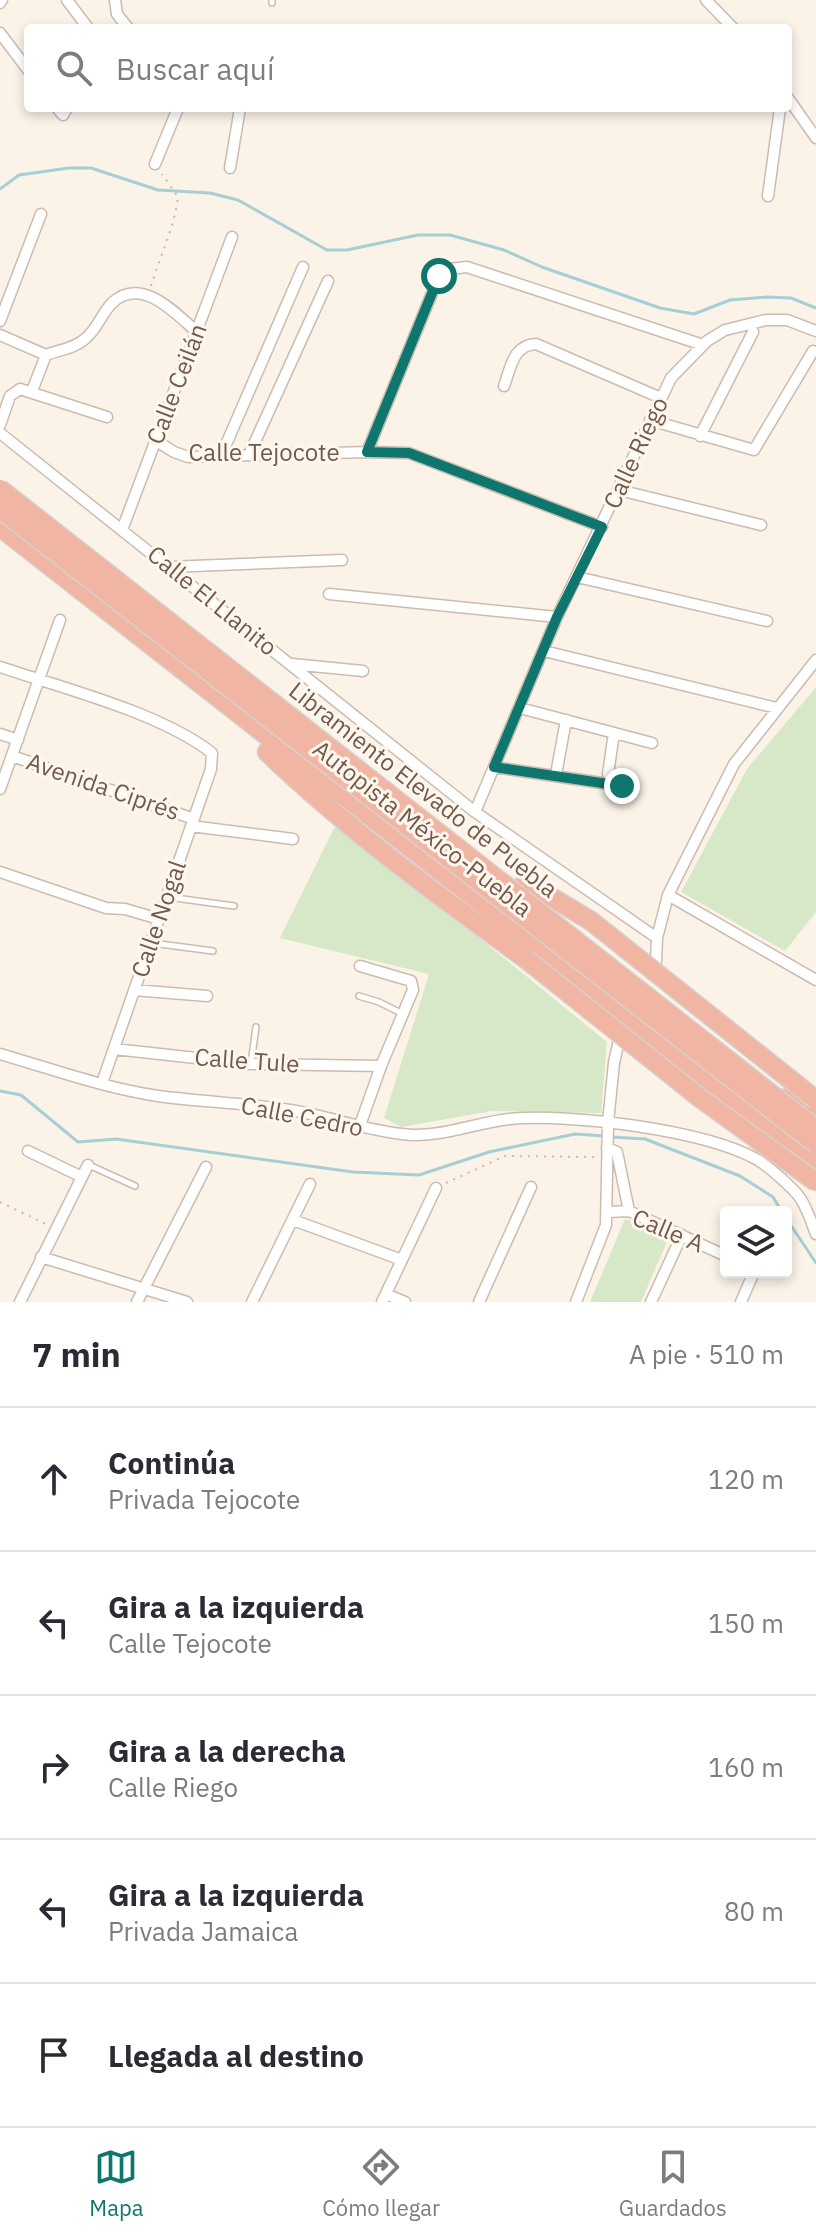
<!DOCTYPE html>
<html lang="es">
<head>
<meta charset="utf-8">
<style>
	body { margin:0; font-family:"IBM Plex Sans",sans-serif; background:#f7f7f7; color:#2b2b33 }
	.controls { position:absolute; right:24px; bottom:24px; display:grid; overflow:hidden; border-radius:8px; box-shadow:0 4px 12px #0003 }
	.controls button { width:72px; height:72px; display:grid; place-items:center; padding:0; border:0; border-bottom:2px solid #e1e1e2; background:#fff; color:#2b2b33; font:40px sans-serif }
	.stop { position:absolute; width:24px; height:24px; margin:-18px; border:6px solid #0f766e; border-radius:50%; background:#fff }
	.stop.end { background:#0f766e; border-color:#fff; box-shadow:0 2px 8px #0008 }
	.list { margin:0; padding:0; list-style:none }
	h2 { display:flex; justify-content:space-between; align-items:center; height:104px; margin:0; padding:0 32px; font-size:34px }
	h2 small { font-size:26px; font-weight:400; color:#7c7c81 }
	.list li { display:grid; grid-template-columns:52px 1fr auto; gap:24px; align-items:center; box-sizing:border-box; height:144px; padding:0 32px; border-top:2px solid #e1e1e2 }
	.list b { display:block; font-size:30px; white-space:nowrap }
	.list p { margin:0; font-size:26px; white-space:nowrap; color:#7c7c81 }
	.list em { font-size:26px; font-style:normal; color:#7c7c81 }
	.icon { flex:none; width:44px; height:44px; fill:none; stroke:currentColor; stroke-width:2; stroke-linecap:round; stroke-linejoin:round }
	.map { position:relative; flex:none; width:816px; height:1302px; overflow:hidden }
	.search { position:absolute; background:#fff; box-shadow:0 4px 12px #0003; left:24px; right:24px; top:24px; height:88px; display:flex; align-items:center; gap:20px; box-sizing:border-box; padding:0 28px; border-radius:8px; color:#7c7c81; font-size:30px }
	.sheet { height:824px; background:#fff }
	nav { display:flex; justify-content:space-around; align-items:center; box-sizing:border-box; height:112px; border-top:2px solid #e1e1e2; background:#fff; font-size:22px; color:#7c7c81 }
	nav a { display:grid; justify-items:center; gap:4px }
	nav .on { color:#0f766e }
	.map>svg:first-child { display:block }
</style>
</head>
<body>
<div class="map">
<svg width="816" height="1302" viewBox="0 0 816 1302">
	<rect width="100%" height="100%" fill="#fbf3e8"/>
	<path fill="#d6e8c7" d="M816 687V912L785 951 681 892 747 769Z
		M337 822 607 1042 601 1113 492 1111 401 1127 384 1118 429 974 280 938Z
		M625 1219 669 1237 641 1302H590Z"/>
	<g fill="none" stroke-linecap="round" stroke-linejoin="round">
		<path stroke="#a5cfd5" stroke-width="3" d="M0 189 19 175 69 168H91L158 190 210 193 238 200 327 250H347L418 235H450L504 250 542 267 660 308 694 314 730 300 767 297 791 298 816 308
			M0 1091 21 1095 78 1142 116 1139 353 1172 419 1175 489 1152 575 1134 604 1136
			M612 1137 645 1139 740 1176 773 1197 782 1212
			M786 1218 816 1263"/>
		<g stroke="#ccbbaf" stroke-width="8">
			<path id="service" d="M272 3V0
				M168 897 234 906
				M152 943 213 951
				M359 996 379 1002 403 1014
				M251 1063 256 1027
				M89 1165 135 1186"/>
		</g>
		<g stroke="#ccbbaf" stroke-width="13">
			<path id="minor" d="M67 0 88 28
				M115 0 117 14 128 28
				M706 0 733 28
				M0 3 2 0
				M0 33 28 70
				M788 98 816 138
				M57 108 63 115 67 108
				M155 164 178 108
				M230 168 240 108
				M768 196 780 108
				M0 321 41 214
				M0 335 46 355C59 350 76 348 86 338 97 329 102 313 112 303 142 275 176 314 198 333
				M504 386C511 367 513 345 536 344L661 398
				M32 391 46 355
				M650 420 754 450 813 351
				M0 425 10 396 20 389 107 417
				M0 433 475 812 657 938
				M700 436 753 332
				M155 440 174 452 188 457 367 452 409 453 602 527
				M367 452 439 276 450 269 467 267 703 345
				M249 455 328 281
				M221 456 303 267
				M619 490 761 525
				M122 530 232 237
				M169 567 342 560
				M577 577 767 621
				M329 594 557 617
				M544 651 777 708
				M292 664 363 671
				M0 667C63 688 161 713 212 753L211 769 102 1083
				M520 708 652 743
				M0 734 18 740
				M12 756 194 819
				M494 767 622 786
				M557 769 566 720
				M608 774 614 733
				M0 789 60 620
				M475 812 557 617 671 378 707 341 725 330 766 320H787L816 331
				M191 826 293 839
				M0 872 106 908 125 909 159 919
				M668 895 816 980
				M656 962 657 938 668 895 734 764 816 660
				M134 990 207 996
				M114 1049 251 1064 381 1066
				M0 1054C52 1069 104 1088 158 1096 202 1102 246 1103 290 1110 328 1116 364 1130 402 1134 438 1139 474 1123 509 1119 570 1113 705 1130 758 1160 769 1167 796 1190 802 1201 808 1211 812 1224 816 1234
				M359 1128 381 1066 413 990 411 981 360 966
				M607 1148 617 1152 629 1211
				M28 1151 82 1177 88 1165
				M608 1212 629 1211 726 1256
				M293 1220 402 1260
				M41 1257 187 1302
				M386 1294 405 1302
				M20 1302 82 1177
				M137 1302 206 1167
				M252 1302 310 1184
				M382 1302 436 1188
				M479 1302 531 1187
				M576 1302 606 1225 608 1122 614 1063 619 1040
				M651 1302 682 1235
				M741 1302 754 1272"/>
		</g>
		<g stroke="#d8d1cd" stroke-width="21">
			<path id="motorway" d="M0 527 816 1165
				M267 752C347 829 436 894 526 959
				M521 887 551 897 591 921
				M789 1097 816 1117"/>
		</g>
		<path stroke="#d4b5a5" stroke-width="2" stroke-dasharray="2 6" stroke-linecap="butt" d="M151 286C160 256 174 229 178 197L162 174
			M446 1183 505 1156 598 1157
			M0 1202 48 1225"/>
		<use href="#service" stroke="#fff" stroke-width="5"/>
		<use href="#minor" stroke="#fff" stroke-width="10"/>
		<use href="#motorway" stroke="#f1b5a4" stroke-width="18"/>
		<g stroke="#d8d1cd" stroke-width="21" stroke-linecap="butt">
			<path id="motorway-bridge" d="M0 489 816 1129
				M0 509 816 1144
				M591 921 816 1100
				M526 959 700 1098 816 1182"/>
		</g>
		<use href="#motorway-bridge" stroke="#f1b5a4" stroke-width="18"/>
	</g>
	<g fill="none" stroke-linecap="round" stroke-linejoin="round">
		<path stroke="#0f766e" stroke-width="10" d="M439 276 367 452 409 453 602 527 557 617 494 767 622 786"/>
	</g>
	<g text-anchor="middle" stroke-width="6" stroke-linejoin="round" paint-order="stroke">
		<g font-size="24" fill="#745a4e" stroke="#fef7ee">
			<text transform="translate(177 384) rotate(-69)" y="8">Calle Ceilán</text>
			<text x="264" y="461">Calle Tejocote</text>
			<text transform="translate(636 453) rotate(-65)" y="8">Calle Riego</text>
			<text transform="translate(212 601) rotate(39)" y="8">Calle El Llanito</text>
			<text transform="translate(103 787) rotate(19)" y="8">Avenida Ciprés</text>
			<text transform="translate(423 790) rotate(38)" y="8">Libramiento Elevado de Puebla</text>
			<text transform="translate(422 829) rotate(38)" y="8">Autopista México-Puebla</text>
			<text transform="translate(159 919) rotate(-71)" y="8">Calle Nogal</text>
			<text transform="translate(247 1061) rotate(4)" y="8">Calle Tule</text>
			<text transform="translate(302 1117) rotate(11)" y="8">Calle Cedro</text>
			<text transform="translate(668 1231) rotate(23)" y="8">Calle A</text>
		</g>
	</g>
</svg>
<div class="controls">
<button><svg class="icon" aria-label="layers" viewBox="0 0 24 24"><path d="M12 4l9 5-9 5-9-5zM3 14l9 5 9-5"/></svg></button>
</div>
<div class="stop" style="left:439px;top:276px"></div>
<div class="stop end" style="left:622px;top:786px"></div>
<div class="search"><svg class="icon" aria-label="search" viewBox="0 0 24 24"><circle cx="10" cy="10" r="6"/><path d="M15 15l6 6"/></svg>Buscar aquí</div>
</div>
<section class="sheet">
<h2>7 min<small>A pie · 510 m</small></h2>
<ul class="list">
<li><svg class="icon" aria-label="ahead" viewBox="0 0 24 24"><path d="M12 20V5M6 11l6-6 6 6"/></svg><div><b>Continúa</b><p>Privada Tejocote</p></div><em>120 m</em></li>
<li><svg class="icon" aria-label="left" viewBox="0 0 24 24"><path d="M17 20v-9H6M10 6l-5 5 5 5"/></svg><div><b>Gira a la izquierda</b><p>Calle Tejocote</p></div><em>150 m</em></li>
<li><svg class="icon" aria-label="right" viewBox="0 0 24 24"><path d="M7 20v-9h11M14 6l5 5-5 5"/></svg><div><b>Gira a la derecha</b><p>Calle Riego</p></div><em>160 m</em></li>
<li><svg class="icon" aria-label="left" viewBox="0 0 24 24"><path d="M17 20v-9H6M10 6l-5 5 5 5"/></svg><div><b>Gira a la izquierda</b><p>Privada Jamaica</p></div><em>80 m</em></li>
<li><svg class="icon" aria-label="arrive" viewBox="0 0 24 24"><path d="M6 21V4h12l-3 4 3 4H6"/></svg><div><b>Llegada al destino</b></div></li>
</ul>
</section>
<nav>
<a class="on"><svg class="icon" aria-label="map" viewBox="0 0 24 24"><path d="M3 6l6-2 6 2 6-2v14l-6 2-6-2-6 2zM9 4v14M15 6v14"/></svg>Mapa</a>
<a><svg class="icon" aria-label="directions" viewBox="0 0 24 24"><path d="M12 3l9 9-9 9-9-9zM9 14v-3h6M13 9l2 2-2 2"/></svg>Cómo llegar</a>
<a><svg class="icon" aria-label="saved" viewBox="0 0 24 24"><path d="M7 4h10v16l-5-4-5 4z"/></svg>Guardados</a>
</nav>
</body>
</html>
